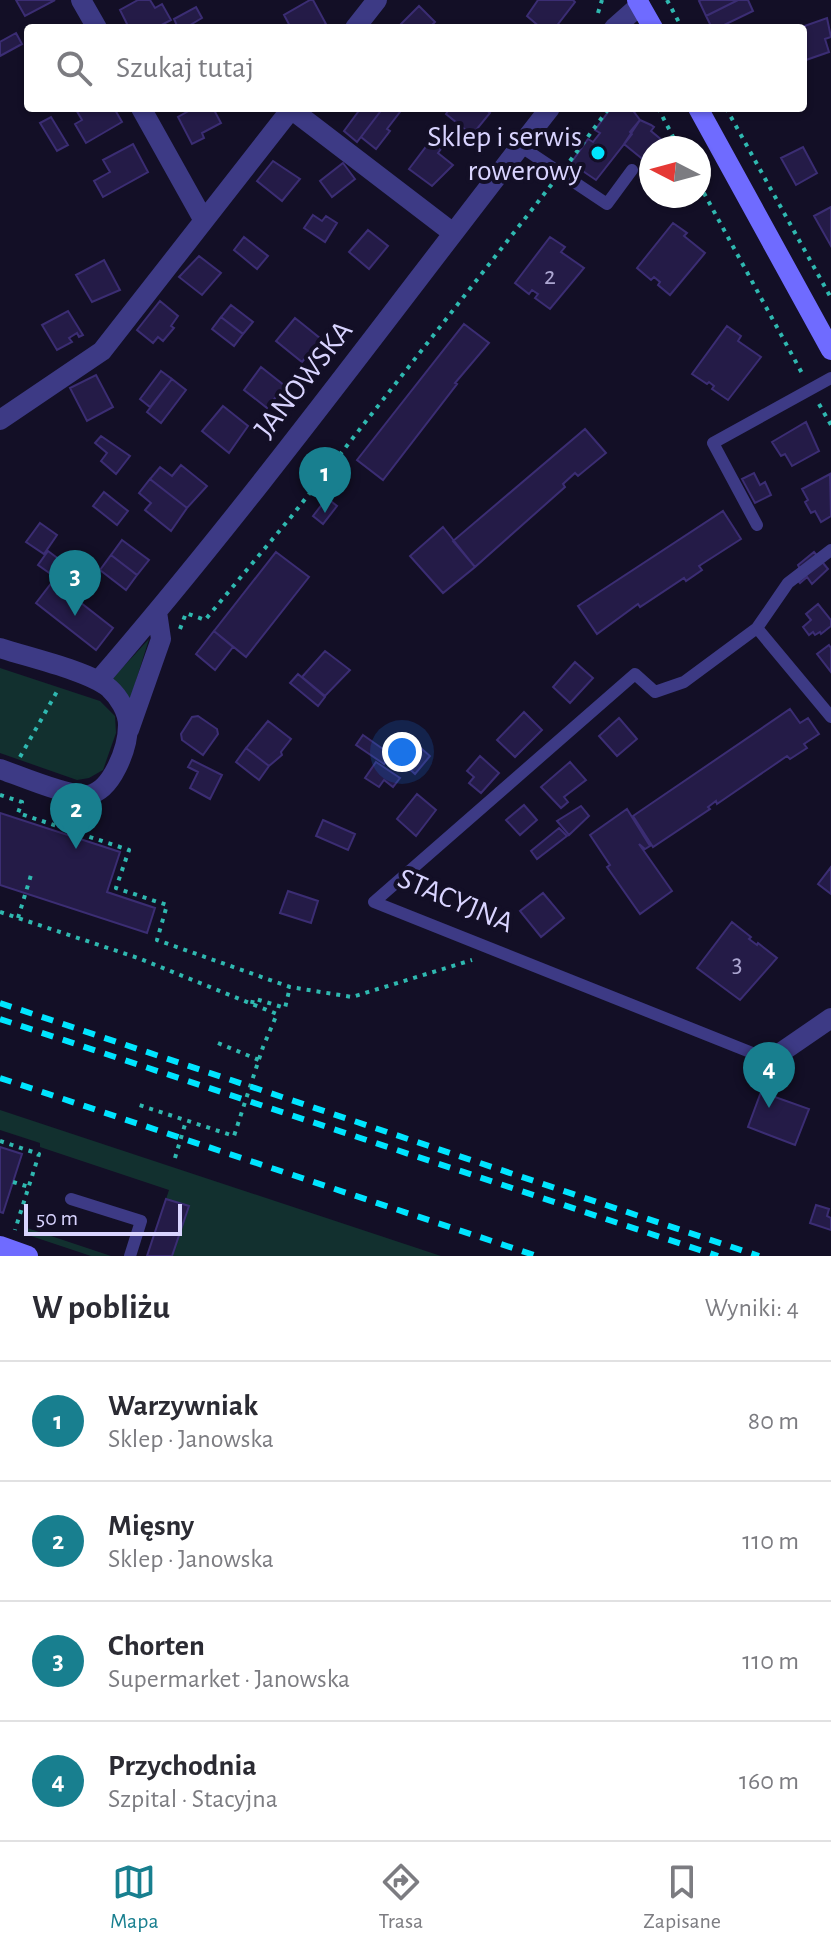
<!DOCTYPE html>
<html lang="pl">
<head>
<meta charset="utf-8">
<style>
	body { margin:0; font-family:"Alegreya Sans",sans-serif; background:#f2f2f3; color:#2b2b33 }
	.compass { position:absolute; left:639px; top:136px; width:72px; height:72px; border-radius:50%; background:#fff; box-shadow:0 2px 6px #0004; rotate:276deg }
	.scale { position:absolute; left:24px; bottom:20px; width:158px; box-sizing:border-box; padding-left:8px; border:4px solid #d9d4ff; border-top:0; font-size:22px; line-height:28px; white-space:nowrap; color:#d9d4ff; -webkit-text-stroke:6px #130f26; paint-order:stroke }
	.you { position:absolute; left:402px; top:752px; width:28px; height:28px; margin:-20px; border:6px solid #fff; border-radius:50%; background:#1a73e8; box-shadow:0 0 0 12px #1a73e833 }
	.badge { display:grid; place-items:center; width:52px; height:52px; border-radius:50%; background:#187f8f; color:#fff; font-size:26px; font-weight:700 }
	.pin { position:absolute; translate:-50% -66px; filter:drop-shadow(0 2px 4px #0008) }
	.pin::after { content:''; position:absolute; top:42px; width:28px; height:24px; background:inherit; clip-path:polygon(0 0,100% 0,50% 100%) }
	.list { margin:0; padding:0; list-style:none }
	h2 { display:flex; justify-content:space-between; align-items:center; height:104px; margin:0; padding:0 32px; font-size:34px }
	h2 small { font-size:26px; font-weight:400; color:#7c7c81 }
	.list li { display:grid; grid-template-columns:52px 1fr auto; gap:24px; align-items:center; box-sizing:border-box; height:120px; padding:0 32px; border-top:2px solid #e1e1e2 }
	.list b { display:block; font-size:30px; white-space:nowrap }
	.list p { margin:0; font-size:26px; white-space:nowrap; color:#7c7c81 }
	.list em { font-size:26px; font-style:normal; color:#7c7c81 }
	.icon { flex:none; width:44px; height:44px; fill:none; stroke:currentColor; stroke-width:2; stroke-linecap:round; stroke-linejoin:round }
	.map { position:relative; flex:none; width:831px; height:1256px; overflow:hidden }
	.search { position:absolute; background:#fff; box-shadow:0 2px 6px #0004; left:24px; right:24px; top:24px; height:88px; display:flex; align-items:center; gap:20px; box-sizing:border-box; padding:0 28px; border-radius:8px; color:#7c7c81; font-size:30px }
	.sheet { height:584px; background:#fff }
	nav { display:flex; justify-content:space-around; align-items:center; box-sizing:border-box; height:112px; border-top:2px solid #e1e1e2; background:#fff; font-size:22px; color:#7c7c81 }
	nav a { display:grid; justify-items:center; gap:4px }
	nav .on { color:#187f8f }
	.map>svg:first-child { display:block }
</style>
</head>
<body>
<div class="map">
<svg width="831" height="1256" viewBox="0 0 831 1256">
	<rect width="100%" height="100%" fill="#130f26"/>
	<path fill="#12302f" d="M149 639 130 700 111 680Z
		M0 668 100 701 115 716 116 733 103 770 89 778 77 780 0 753Z
		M0 1110 441 1256H172L189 1206 166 1199 169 1190 40 1147V1143L0 1130Z
		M27 1228 111 1256H91L25 1234Z"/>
	<path fill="#241b47" stroke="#3b2d73" stroke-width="2" d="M16 0H55L25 16Z
		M138 0H150L155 8 162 4 171 20 156 28H129L120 10Z
		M310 0H313L326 24 318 28H291L284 15Z
		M538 0H573L575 2 555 28H541L527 16Z
		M701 0H738L706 16 699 1Z
		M738 0H748L753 11 718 28H712L706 16Z
		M419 6 435 22 429 28H405L401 24Z
		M196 7 202 18 185 28H178L174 19Z
		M827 18 831 37 825 39 829 52 803 61V28H799Z
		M16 33 22 44 0 56V42Z
		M75 108H114L122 122 86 143 75 124 82 120Z
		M194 108H213L221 123 202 133 204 138 192 144 178 117Z
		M356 108H383L357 142 344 131 358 112Z
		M383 108H403L387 129 390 131 376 149 361 137Z
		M450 108H484L490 113 472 135 446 114Z
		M611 108 626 110 631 108 640 120 630 132 632 134 596 180 571 163 588 139 593 142 600 133 595 130Z
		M51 117 68 145 57 151 40 123Z
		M640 120 651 125 654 127 651 131 663 141 660 145 664 148H651V166L624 144Z
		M431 140 441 149 438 153 453 165 432 186 409 169Z
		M133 144 148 172 103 197 94 181 110 172 103 160Z
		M803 147 817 173 796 185 781 158Z
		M273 161 300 179 282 201 257 181Z
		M343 163 355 179 332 197 320 181Z
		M831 207V246L814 216Z
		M313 215 322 221 326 216 337 223 325 242 304 228Z
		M673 223 687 233 684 236 705 253 670 295 658 285 660 282 654 277 651 280 637 268Z
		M368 230 388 246 369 269 349 252Z
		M244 237 268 256 257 269 234 250Z
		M550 237 565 247 561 252 584 268 550 309 535 298 538 294 532 290 529 294 515 283Z
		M199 256 221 273 202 295 179 277Z
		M104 260 120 290 92 302 76 275Z
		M160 301 178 316 171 326 174 328 163 341 158 337 153 343 137 330Z
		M231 305 253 322 243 334 221 317Z
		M68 311 83 335 79 337 77 333 69 338 72 342 57 350 42 325Z
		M221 317 243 334 234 346 212 329Z
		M295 318 321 339 302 362 276 341Z
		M464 324 489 343 455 383 457 384 383 480 357 460Z
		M727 326 741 336 738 341 761 357 728 400 712 389 714 386 709 382 707 384 692 374Z
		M261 367 285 386 267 408 244 390Z
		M161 371 172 379 150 407 140 399Z
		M96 375 113 407 87 421 70 388Z
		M172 379 186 390 161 423 147 412Z
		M223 406 248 426 229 453 202 431Z
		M806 422 819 451 792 466 785 454 781 456 772 442Z
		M585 429 606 453 578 476 575 473 563 484 565 487 475 567 453 541Z
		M101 436 130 456 116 474 101 461 107 453 95 443Z
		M181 465 207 486 187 508 150 479 160 467 172 476Z
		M754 473 760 485 765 482 771 495 755 503 742 479Z
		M830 474 831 516 821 522 815 511 811 513 805 502 808 500 802 489Z
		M150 479 187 508 171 531 145 510 151 503 139 493Z
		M104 492 128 511 117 525 93 506Z
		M327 498 337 506 323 524 313 516Z
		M723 511 741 539 699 566 702 570 686 581 684 578 640 607 638 604 597 634 578 606Z
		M40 523 57 535 44 554 26 542Z
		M443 527 475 567 443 593 410 556Z
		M122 540 149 560 137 575 111 555Z
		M48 551 72 569 62 582 38 565Z
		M276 552 309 577 246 657 214 631Z
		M814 552 828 569 812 584 807 577 800 583 793 575 800 569 798 565Z
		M111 555 137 575 126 590 100 570Z
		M53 581 113 628 96 650 36 603Z
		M818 604 831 620V626L821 634 820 632 815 635 813 632 809 635 803 627 811 620 806 614Z
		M214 631 233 647 215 670 196 654Z
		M829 645 831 648V672L817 654Z
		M325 651 350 670 325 696 302 677Z
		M575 662 593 678 570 703 553 687Z
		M298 674 325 697 318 706 290 683Z
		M790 709 800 723 808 718 819 734 804 744 807 748 790 759 787 756 717 804 716 801 708 807 710 809 653 847 633 816Z
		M524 712 542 730 515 757 497 740Z
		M198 716 217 729 218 734 203 755 182 740 181 734 192 717Z
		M619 718 637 739 617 756 599 736Z
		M268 721 291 739 281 752 282 755 269 766 246 748Z
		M363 735 390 754 384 764 356 745Z
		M415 743 430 756 415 774 403 763Z
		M246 748 269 766 259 780 236 762Z
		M480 756 499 773 481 793 469 783 474 777 467 771Z
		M192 760 222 775 210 799 190 788 198 772 188 767Z
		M376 762 400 778 393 787 384 780 379 787 365 778Z
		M570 762 586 780 564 797 568 802 561 808 541 787Z
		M417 794 436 810 416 836 397 819Z
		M524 805 537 820 520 835 506 820Z
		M581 806 589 816 569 835 557 821Z
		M627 809 650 846 645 849 639 844 672 891 640 914 607 867 610 865 590 835Z
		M0 813 120 852 107 892 155 908 147 933 0 885Z
		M323 820 355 834 348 850 316 836Z
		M559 828 567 836 537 859 531 851Z
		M831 867V894L818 884Z
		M288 891 318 901 311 923 280 913Z
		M543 893 564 918 541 937 520 911Z
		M732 922 751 937 749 939 757 945 758 943 777 958 740 1000 697 968Z
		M761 1092 809 1109 795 1145 748 1127Z
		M0 1147 22 1154 3 1213 0 1212Z
		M166 1199 189 1206 172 1256H147Z
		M816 1205 829 1209 827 1216 831 1218V1230L810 1223Z"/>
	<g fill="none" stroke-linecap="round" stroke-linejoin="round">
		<path stroke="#2fb8b0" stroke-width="4" stroke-dasharray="4 6" stroke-linecap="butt" d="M667 0 682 28
			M598 13 602 0
			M658 108 679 148
			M726 108 831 298
			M570 161 609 108
			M699 184 803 375
			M819 404 831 425
			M180 629 186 613 205 620 291 517 552 184
			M20 757 59 688
			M0 795 22 802 18 813 129 850 116 888 167 905 157 940 290 987 352 997 472 960
			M0 912 138 958 277 1014 263 1047 234 1136 136 1104
			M18 918 31 875
			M252 1004 253 999H256L285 1008 290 987
			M218 1043 259 1060
			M0 1141 39 1154 15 1230
			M175 1158 186 1121
			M13 1182 29 1187"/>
		<path stroke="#3d3a85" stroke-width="12" d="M520 146 607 204 632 170
			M757 525 713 443 831 378
			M757 628 788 583 831 550
			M770 1060 374 902 635 674 655 692 684 682 757 628 831 717
			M71 1199 141 1221 130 1256"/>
		<path stroke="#3d3a85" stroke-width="20" d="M81 0 97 28
			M355 28 377 0
			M614 28 640 5
			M141 108 203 219
			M291 109 453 233
			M0 420 102 351 292 108
			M0 648C27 657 89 671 109 688 119 697 128 712 128 725 128 748 112 791 88 795 69 797 20 776 0 769
			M98 681C257 497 400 300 550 108
			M129 730 161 639 157 612
			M770 1060 831 1018"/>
		<path stroke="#6f6bff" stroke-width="20" d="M637 0 653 28
			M698 108 831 350
			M0 1246 28 1256"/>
		<path stroke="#00e5ff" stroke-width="6" stroke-dasharray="12 10" stroke-linecap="butt" d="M0 1003 759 1256
			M0 1019 718 1256
			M0 1078 537 1256"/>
	</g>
	<circle fill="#00e5ff" stroke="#130f26" stroke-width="3" cx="598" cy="153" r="8"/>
	<g text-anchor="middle" stroke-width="8" stroke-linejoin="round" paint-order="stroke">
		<g font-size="26" fill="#aca6d1">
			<text x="550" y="284">2</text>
			<text x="737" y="972">3</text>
		</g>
		<g font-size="30" fill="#d9d4ff" stroke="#130f26" text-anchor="end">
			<text x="582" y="146">Sklep i serwis<tspan x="582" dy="34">rowerowy</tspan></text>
		</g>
		<g font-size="30" fill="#d9d4ff" stroke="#130f26">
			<text transform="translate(303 379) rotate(-52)" y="10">JANOWSKA</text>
			<text transform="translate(456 900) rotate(23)" y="10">STACYJNA</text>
		</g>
	</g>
</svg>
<svg class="compass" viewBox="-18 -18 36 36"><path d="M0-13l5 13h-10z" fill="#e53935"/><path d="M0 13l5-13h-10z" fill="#7c7c81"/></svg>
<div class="scale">50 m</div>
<div class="you"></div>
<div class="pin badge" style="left:325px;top:513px">1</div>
<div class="pin badge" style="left:76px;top:849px">2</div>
<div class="pin badge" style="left:75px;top:616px">3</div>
<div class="pin badge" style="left:769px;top:1108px">4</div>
<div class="search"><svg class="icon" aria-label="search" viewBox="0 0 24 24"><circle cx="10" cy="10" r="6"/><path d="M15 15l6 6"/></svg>Szukaj tutaj</div>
</div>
<section class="sheet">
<h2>W pobliżu<small>Wyniki: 4</small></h2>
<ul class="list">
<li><span class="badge">1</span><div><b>Warzywniak</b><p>Sklep · Janowska</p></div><em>80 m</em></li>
<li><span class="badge">2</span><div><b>Mięsny</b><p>Sklep · Janowska</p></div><em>110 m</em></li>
<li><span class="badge">3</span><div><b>Chorten</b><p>Supermarket · Janowska</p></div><em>110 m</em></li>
<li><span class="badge">4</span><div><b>Przychodnia</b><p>Szpital · Stacyjna</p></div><em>160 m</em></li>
</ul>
</section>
<nav>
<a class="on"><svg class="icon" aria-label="map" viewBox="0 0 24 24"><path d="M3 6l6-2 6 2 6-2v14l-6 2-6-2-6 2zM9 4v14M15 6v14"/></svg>Mapa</a>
<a><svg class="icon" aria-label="directions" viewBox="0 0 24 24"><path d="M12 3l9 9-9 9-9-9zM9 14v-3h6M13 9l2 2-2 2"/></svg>Trasa</a>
<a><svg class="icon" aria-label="saved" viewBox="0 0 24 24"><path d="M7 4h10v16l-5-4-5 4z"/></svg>Zapisane</a>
</nav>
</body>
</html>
